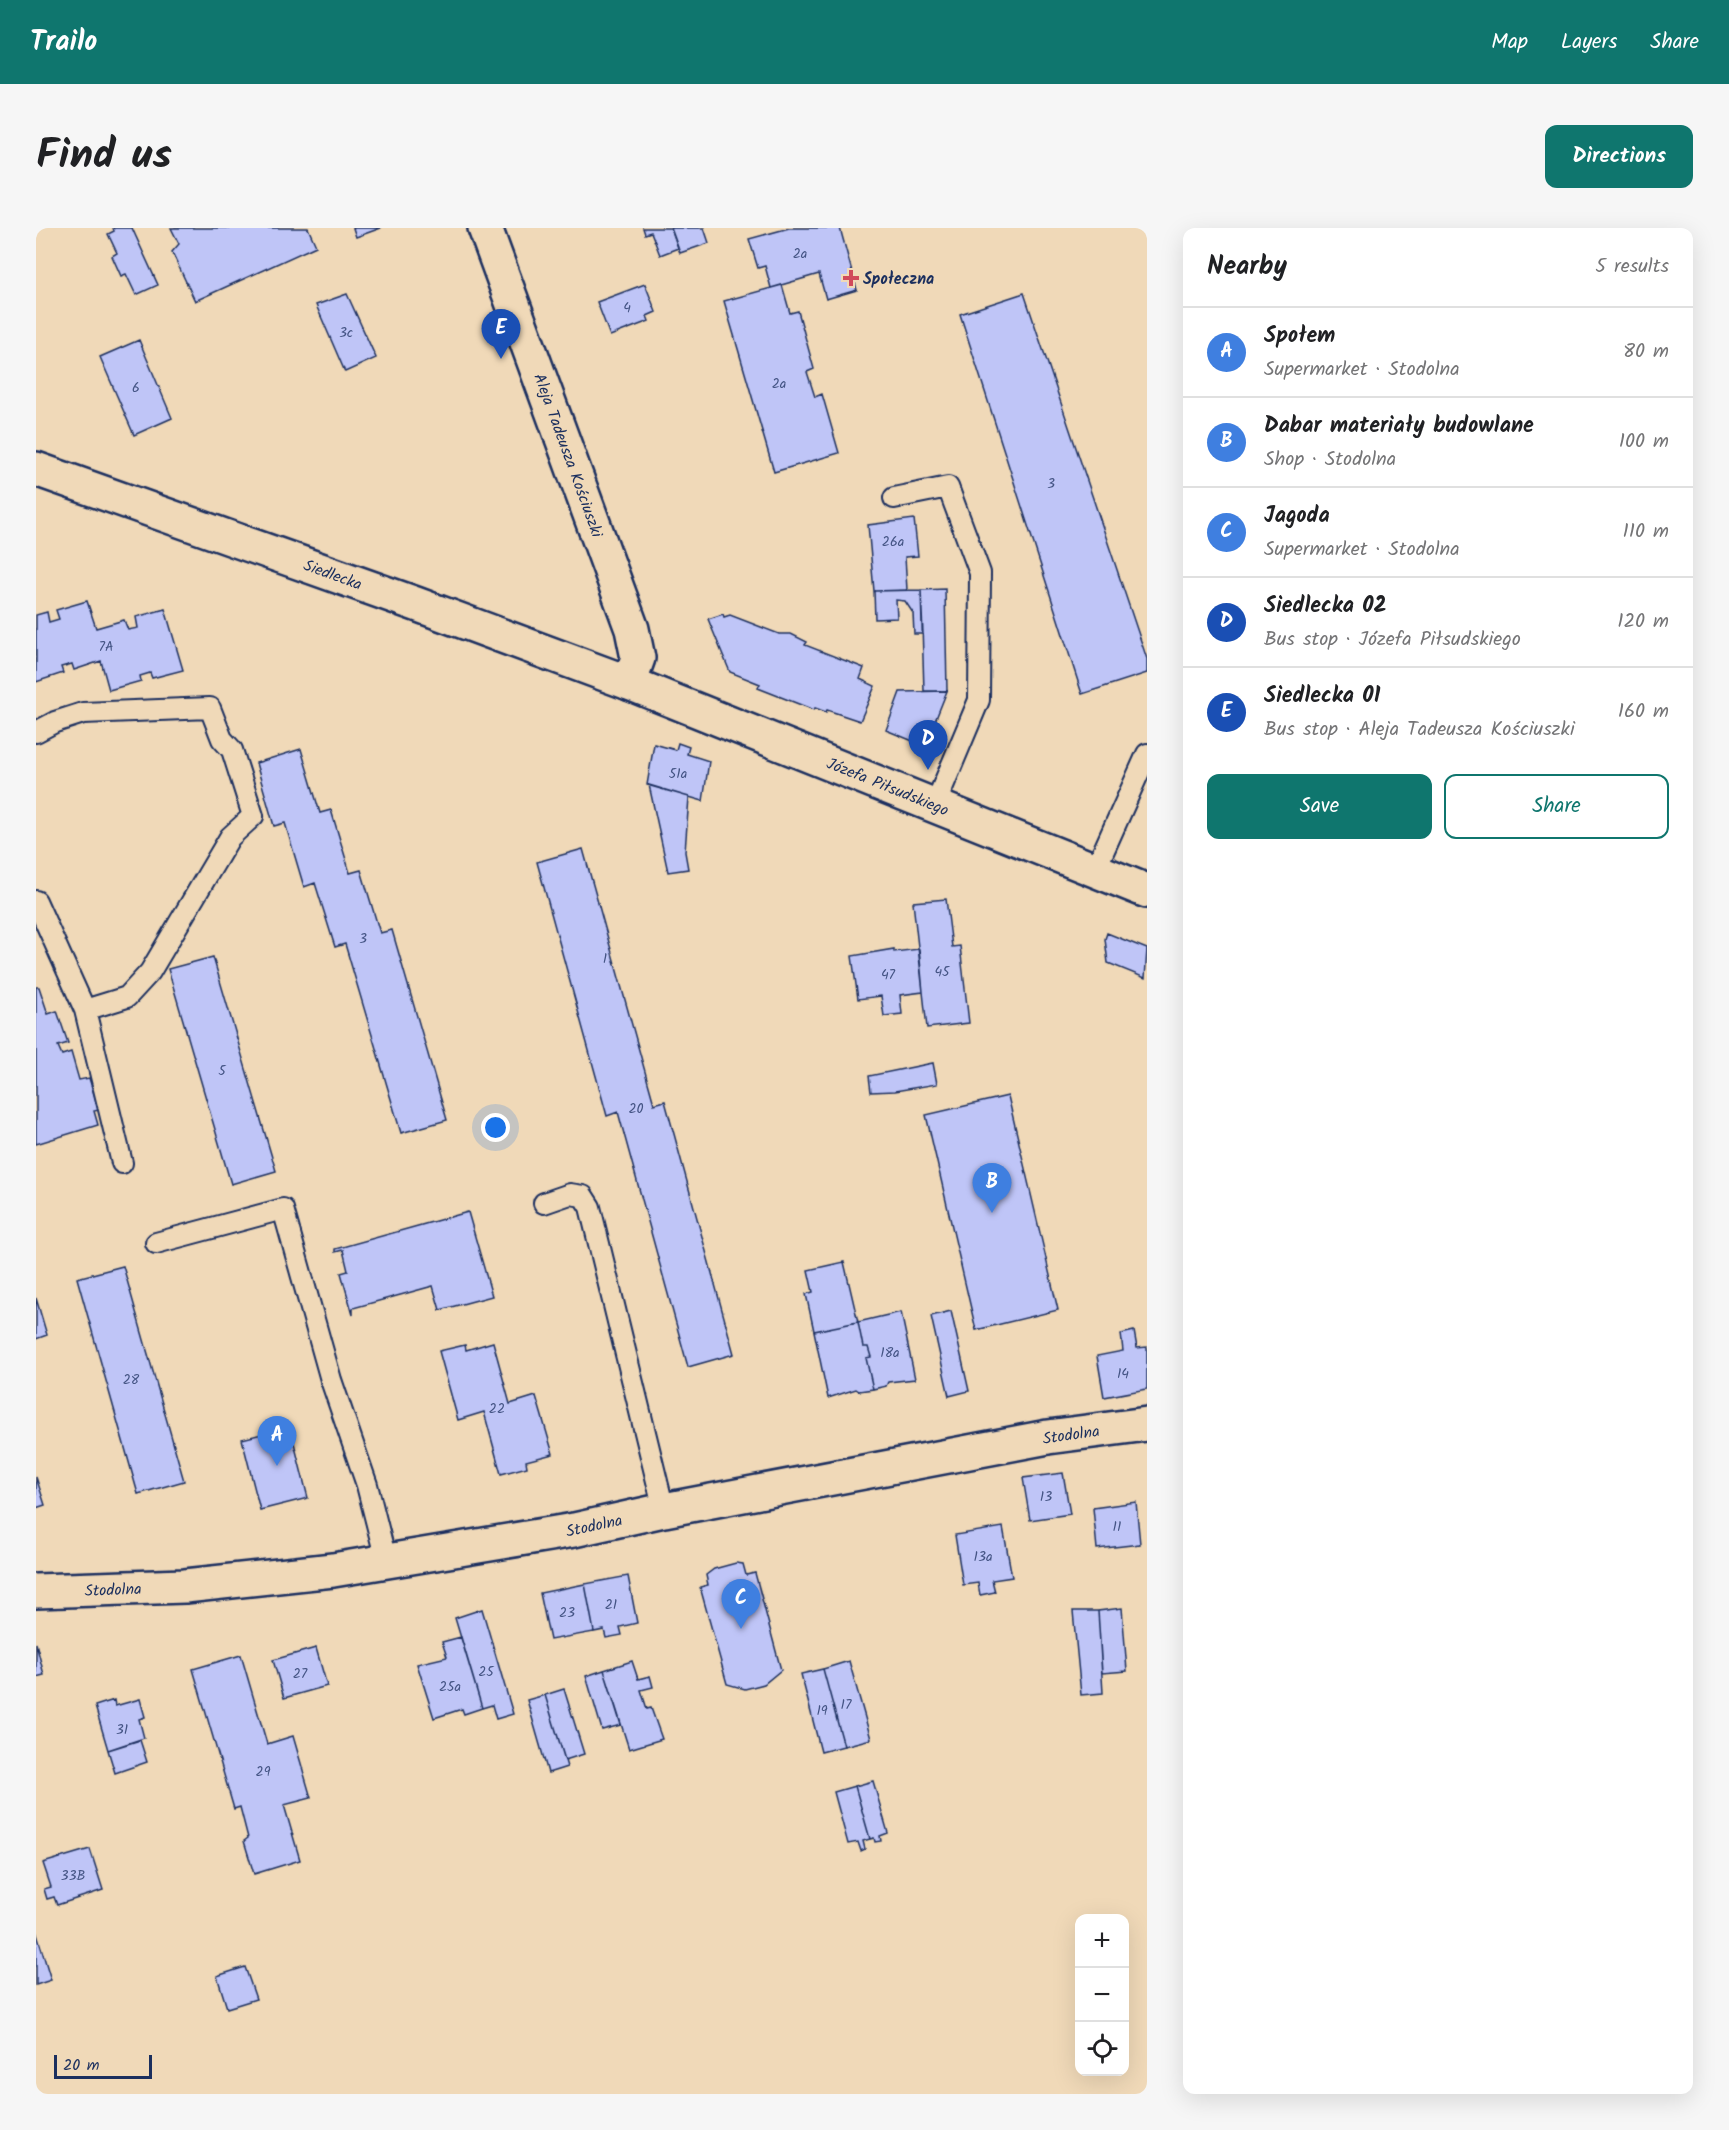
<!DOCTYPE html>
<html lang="en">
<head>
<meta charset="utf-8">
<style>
	body { margin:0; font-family:Kalam,sans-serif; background:#f6f6f6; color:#202124 }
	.controls { position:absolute; right:18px; bottom:18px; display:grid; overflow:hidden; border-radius:12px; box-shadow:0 6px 24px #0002 }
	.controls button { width:54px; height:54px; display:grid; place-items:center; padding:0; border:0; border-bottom:2px solid #e0e0e0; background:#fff; color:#202124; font:30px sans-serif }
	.scale { position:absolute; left:18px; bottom:15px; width:98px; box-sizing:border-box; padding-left:6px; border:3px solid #1b2f5e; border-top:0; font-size:16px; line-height:21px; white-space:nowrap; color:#1b2f5e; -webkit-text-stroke:4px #f0d9b8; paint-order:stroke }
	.you { position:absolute; left:460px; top:900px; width:21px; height:21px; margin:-15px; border:4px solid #fff; border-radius:50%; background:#1a73e8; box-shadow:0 0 0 9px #1a73e833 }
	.badge { display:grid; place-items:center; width:39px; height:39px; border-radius:50%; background:#0f766e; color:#fff; font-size:20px; font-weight:700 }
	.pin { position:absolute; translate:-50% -50px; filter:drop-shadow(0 2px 3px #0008) }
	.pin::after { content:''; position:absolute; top:32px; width:21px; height:18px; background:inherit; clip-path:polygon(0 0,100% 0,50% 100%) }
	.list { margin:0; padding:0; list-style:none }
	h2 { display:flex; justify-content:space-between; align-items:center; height:78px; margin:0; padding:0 24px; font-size:26px }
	h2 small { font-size:20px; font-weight:400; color:#757577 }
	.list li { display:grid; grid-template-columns:39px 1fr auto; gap:18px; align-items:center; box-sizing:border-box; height:90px; padding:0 24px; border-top:2px solid #e0e0e0 }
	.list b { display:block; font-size:22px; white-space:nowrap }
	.list p { margin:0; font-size:20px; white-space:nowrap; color:#757577 }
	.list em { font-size:20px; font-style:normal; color:#757577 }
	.actions { display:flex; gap:12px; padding:18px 24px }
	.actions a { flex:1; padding:14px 0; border:2px solid #0f766e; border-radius:12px; text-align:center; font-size:21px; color:#0f766e }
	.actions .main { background:#0f766e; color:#fff }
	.icon { flex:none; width:33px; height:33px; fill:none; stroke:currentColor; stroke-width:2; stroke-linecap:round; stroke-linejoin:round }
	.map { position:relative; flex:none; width:1111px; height:1866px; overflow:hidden; border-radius:12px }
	header { display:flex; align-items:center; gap:36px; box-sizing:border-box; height:84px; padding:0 30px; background:#0f766e; color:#fff }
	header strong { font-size:28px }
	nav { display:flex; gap:33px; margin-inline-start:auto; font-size:21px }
	.intro { display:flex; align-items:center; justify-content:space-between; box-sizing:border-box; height:144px; padding:0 36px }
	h1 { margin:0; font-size:42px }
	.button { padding:15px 27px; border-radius:12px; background:#0f766e; color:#fff; font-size:21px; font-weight:700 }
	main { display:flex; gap:36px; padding:0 36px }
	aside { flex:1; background:#fff; border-radius:12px; box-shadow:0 6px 24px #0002 }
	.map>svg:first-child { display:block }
</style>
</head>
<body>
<header>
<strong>Trailo</strong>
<nav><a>Map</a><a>Layers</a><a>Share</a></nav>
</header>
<div class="intro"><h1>Find us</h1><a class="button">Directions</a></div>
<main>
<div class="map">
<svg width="1111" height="1866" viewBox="0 0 1111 1866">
	<rect width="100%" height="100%" fill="#f0d9b8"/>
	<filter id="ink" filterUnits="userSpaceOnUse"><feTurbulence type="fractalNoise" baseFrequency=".0167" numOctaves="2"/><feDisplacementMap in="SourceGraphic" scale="12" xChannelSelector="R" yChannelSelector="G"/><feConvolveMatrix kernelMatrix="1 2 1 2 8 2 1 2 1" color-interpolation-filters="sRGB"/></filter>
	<g filter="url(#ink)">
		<path fill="#bfc5f7" stroke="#1b2f5e" stroke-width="1.5" d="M77 0H96L122 57 100 67 90 46 85 48 76 28 81 25 72 6 78 3Z
			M135 0H272L280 18 159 73 136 24 143 16Z
			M317 0H345L320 9Z
			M607 0H635L642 20 624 27 615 4 609 6Z
			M635 0H668L673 15 644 25Z
			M753 0H804L821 62 790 71 783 46 735 60 729 38 722 40 713 11Z
			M609 56 620 84 611 88 613 93 574 108 561 74Z
			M746 57 754 85 762 83 778 141 771 144 779 169 786 166 803 225 738 244 688 73Z
			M988 65 1111 431V445L1046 466 924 86Z
			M311 66 340 130 309 144 280 77Z
			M103 112 136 190 98 207 64 129Z
			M878 291 882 328 869 329 871 362 838 363 832 297Z
			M909 361 911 463H888L885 362Z
			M885 362 887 406H878L877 385 869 373 860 372 861 390 839 391 838 363Z
			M51 373 60 400 88 392 92 402 102 400 100 389 129 381 147 442 116 450 114 445 104 448 105 453 73 462 65 433 38 442 36 436 25 439 27 445 0 454V387L11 384 13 394 23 391 20 382Z
			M687 386 688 389 694 387 743 406H755L771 414 769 417 828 440 824 451 839 458 824 493 791 482 790 484 779 480 778 482 722 460 724 456 694 444 672 391Z
			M911 463 889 518 850 502 864 464Z
			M642 515 653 519 651 526 673 533 667 573 611 557 618 516 640 522Z
			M265 521 284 585 295 582 314 645 325 642 344 705 356 702 411 892 365 905 309 716 299 719 279 655 268 659 249 595 238 598 220 535Z
			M613 557 653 569 649 624 652 641 632 644Z
			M547 621 618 876 629 873 698 1126 652 1139 582 884 571 888 501 634Z
			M910 671 916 719 924 718 933 795 891 800 877 674Z
			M1071 705 1111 721 1109 750 1072 735 1069 711Z
			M858 721V724L883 721 887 764 864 767 866 786 848 788 845 768 822 771 816 728Z
			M177 729 240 943 195 956 132 741Z
			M0 759H3L12 786 21 783 32 815 22 818 26 827 35 824 43 852 53 850 63 882 58 883 62 897 0 916Z
			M897 835 901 856 859 863 835 864 833 848Z
			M972 868 1022 1082 940 1102 890 887Z
			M432 984 456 1068 404 1082 397 1058 317 1080V1087L305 1045 312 1043 307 1022 299 1024V1021Z
			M808 1034 822 1094 778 1103 770 1066 777 1064 772 1042Z
			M87 1038 148 1253 102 1266 41 1050Z
			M0 1070 11 1107 0 1111Z
			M915 1083 933 1163 913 1168 895 1088Z
			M865 1084 879 1151 852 1154 850 1158 837 1161 830 1130 835 1129 832 1119H827L822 1094Z
			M822 1094 827 1119H832L835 1129 830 1130 837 1161 823 1163 820 1161 792 1170 778 1103Z
			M1098 1103 1101 1120 1111 1119V1161L1068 1169 1061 1128 1087 1123 1085 1106Z
			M457 1114 474 1176 500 1168 517 1226 490 1233 491 1239 465 1246 448 1184 422 1192 403 1123 429 1117 430 1122Z
			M254 1199 272 1270 224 1282 206 1211Z
			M1027 1245 1034 1286 994 1292 987 1250Z
			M0 1249 9 1277 0 1280Z
			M1100 1274 1104 1316 1061 1321 1057 1280Z
			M967 1299 976 1349 956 1352 959 1364 944 1367 942 1355 927 1357 919 1307Z
			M700 1335 707 1336 710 1347 719 1345 745 1442 728 1456 709 1461 691 1456 664 1359 672 1357 670 1347 678 1341Z
			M592 1348 601 1395 584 1399 586 1407 570 1410 568 1402 558 1404 549 1356Z
			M549 1356 558 1404 514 1412 504 1365Z
			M1086 1380 1091 1443 1066 1445 1062 1383Z
			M446 1381 477 1486 460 1491 456 1477 446 1480 419 1390Z
			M1037 1383H1062L1067 1465 1045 1467Z
			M425 1409 446 1480 428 1486 426 1481 398 1490 381 1436 411 1429 406 1414Z
			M0 1415 8 1447 0 1449Z
			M280 1420 291 1458 248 1470 237 1432Z
			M205 1427 231 1516 257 1508 275 1570 248 1577 264 1632 218 1646 208 1613 212 1610 204 1579 198 1581 157 1441Z
			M596 1433 602 1451 614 1448 617 1459 605 1462 611 1481 615 1480 626 1511 593 1521 568 1442Z
			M813 1433 835 1511 808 1518 787 1441Z
			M787 1441 808 1518 785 1524 765 1446Z
			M568 1442 585 1497 566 1502 550 1448Z
			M528 1461 548 1526 529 1532 509 1467Z
			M509 1467 531 1539 512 1545 491 1472Z
			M104 1471 109 1489 103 1491 108 1510 72 1522 59 1478 78 1472 79 1478Z
			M104 1512 111 1534 79 1545 72 1522Z
			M837 1553 852 1605 844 1608 845 1613 839 1614 838 1610 834 1611 819 1558Z
			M819 1558 834 1611 827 1613 829 1621 825 1623 822 1614 812 1616 798 1564Z
			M54 1621 67 1662 21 1677 18 1669 11 1671 8 1661 15 1659 7 1635Z
			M0 1703 15 1752 0 1757Z
			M209 1739 220 1771 191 1780 181 1748Z"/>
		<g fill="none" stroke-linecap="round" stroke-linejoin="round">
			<g stroke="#1b2f5e" stroke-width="24">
				<path id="service" d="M858 270 912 259 944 345 943 472 899 577
					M0 504 19 494 47 485 174 480 186 511 196 522 217 588 194 609 114 744 91 769 49 782 0 673
					M1059 642 1111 526
					M49 782 86 935
					M508 975 534 966 547 968 554 979 628 1282
					M120 1015 247 981 295 1152 331 1257 350 1332"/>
			</g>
			<g stroke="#1b2f5e" stroke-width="38">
				<path id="minor" d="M0 1363 149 1358 297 1342 538 1302 628 1282 1012 1209 1111 1196"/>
			</g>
			<g stroke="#1b2f5e" stroke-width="38">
				<path id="tertiary" d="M449 0 596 401 602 430 593 455"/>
			</g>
			<g stroke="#1b2f5e" stroke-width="38">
				<path id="secondary" d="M0 241 380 376 593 455 1111 663"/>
			</g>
			<use href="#service" stroke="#f0d9b8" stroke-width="20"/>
			<use href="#minor" stroke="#f0d9b8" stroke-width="33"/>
			<use href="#tertiary" stroke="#f0d9b8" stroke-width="33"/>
			<use href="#secondary" stroke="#f0d9b8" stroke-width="33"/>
		</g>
	</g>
	<path fill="#d1495b" stroke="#f0d9b8" stroke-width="2" d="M812 41h6v6h6v6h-6v6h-6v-6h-6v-6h6z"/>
	<g text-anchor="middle" stroke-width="4.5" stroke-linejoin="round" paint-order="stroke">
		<g font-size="14" fill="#445484">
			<text x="764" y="30">2a</text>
			<text x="591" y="84">4</text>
			<text x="310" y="109">3c</text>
			<text x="743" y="160">2a</text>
			<text x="100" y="164">6</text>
			<text x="1015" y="260">3</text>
			<text x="857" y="318">26a</text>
			<text x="70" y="423">7A</text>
			<text x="642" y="550">51a</text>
			<text x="327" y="715">3</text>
			<text x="569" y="735">1</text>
			<text x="906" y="748">45</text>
			<text x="852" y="751">47</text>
			<text x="186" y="847">5</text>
			<text x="600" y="885">20</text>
			<text x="854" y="1129">18a</text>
			<text x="1087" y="1150">14</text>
			<text x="95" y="1156">28</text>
			<text x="461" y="1185">22</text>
			<text x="1010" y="1273">13</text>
			<text x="1081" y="1303">11</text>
			<text x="947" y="1333">13a</text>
			<text x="575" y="1381">21</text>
			<text x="531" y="1389">23</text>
			<text x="450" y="1448">25</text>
			<text x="264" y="1450">27</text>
			<text x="414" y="1463">25a</text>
			<text x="810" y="1481">17</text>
			<text x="786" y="1487">19</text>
			<text x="86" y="1506">31</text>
			<text x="227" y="1548">29</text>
			<text x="37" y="1652">33B</text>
		</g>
		<g font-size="16" font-weight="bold" fill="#1b2f5e" stroke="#f0d9b8" text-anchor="start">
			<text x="827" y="56">Społeczna</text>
		</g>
		<g font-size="16" fill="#1b2f5e" stroke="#f0d9b8">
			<text transform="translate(533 227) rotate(70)" y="6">Aleja Tadeusza Kościuszki</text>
			<text transform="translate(297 346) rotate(20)" y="6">Siedlecka</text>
			<text transform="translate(852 558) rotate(22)" y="6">Józefa Piłsudskiego</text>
			<text transform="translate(1035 1206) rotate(-8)" y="6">Stodolna</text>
			<text transform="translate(558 1297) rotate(-12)" y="6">Stodolna</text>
			<text transform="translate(77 1361) rotate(-2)" y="6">Stodolna</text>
		</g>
	</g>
</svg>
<div class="controls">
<button>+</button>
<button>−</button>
<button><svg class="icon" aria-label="locate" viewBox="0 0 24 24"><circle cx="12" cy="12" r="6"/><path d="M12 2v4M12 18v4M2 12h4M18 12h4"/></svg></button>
</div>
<div class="scale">20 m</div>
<div class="you"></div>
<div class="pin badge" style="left:241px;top:1238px;background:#3f7fe0">A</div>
<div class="pin badge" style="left:956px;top:985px;background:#3f7fe0">B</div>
<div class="pin badge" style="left:705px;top:1401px;background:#3f7fe0">C</div>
<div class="pin badge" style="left:892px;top:542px;background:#1a4fb4">D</div>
<div class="pin badge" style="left:465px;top:131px;background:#1a4fb4">E</div>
</div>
<aside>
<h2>Nearby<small>5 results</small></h2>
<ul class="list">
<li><span class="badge" style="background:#3f7fe0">A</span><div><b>Społem</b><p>Supermarket · Stodolna</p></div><em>80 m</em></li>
<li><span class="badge" style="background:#3f7fe0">B</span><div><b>Dabar materiały budowlane</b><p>Shop · Stodolna</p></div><em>100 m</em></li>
<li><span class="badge" style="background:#3f7fe0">C</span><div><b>Jagoda</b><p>Supermarket · Stodolna</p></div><em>110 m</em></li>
<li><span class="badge" style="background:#1a4fb4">D</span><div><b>Siedlecka 02</b><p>Bus stop · Józefa Piłsudskiego</p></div><em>120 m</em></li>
<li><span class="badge" style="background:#1a4fb4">E</span><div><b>Siedlecka 01</b><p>Bus stop · Aleja Tadeusza Kościuszki</p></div><em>160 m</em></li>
</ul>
<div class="actions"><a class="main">Save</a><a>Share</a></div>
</aside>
</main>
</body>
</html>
